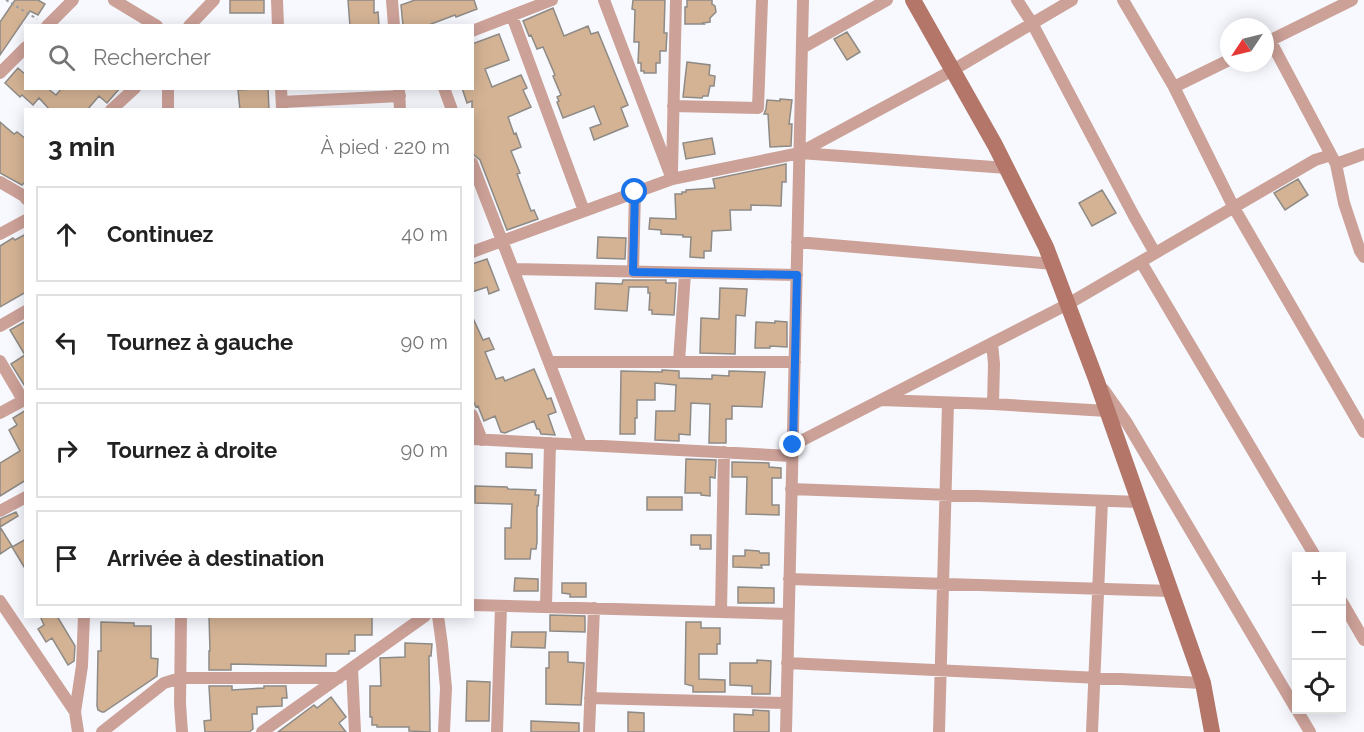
<!DOCTYPE html>
<html lang="fr">
<head>
<meta charset="utf-8">
<style>
	body { margin:0; font-family:Raleway,sans-serif; background:#f6f6f6; color:#222 }
	.controls { position:absolute; right:18px; bottom:18px; display:grid; overflow:hidden; border-radius:0px; box-shadow:0 3px 15px #0003 }
	.controls button { width:54px; height:54px; display:grid; place-items:center; padding:0; border:0; border-bottom:2px solid #e0e0e0; background:#fff; color:#222; font:30px sans-serif }
	.compass { position:absolute; left:1220px; top:18px; width:54px; height:54px; border-radius:50%; background:#fff; box-shadow:0 3px 15px #0003; rotate:235deg }
	.stop { position:absolute; width:18px; height:18px; margin:-14px; border:4px solid #1a73e8; border-radius:50%; background:#fff }
	.stop.end { background:#1a73e8; border-color:#fff; box-shadow:0 2px 6px #0008 }
	.list { margin:0; padding:0; list-style:none }
	h2 { display:flex; justify-content:space-between; align-items:center; height:78px; margin:0; padding:0 24px; font-size:26px }
	h2 small { font-size:20px; font-weight:400; color:#767676 }
	.list li { display:grid; grid-template-columns:39px 1fr auto; gap:18px; align-items:center; box-sizing:border-box; height:96px; margin:0 12px 12px; padding:0 12px; border:2px solid #e0e0e0; border-radius:0px }
	.list b { display:block; font-size:22px; white-space:nowrap }
	.list em { font-size:20px; font-style:normal; color:#767676 }
	.icon { flex:none; width:33px; height:33px; fill:none; stroke:currentColor; stroke-width:2; stroke-linecap:round; stroke-linejoin:round }
	.map { position:relative; flex:none; width:1364px; height:732px; overflow:hidden }
	.search { position:absolute; background:#fff; box-shadow:0 3px 15px #0003; left:24px; top:24px; width:450px; height:66px; display:flex; align-items:center; gap:15px; box-sizing:border-box; padding:0 21px; border-radius:0px; color:#767676; font-size:22px }
	.panel { position:absolute; background:#fff; box-shadow:0 3px 15px #0003; left:24px; top:108px; width:450px; height:510px; border-radius:0px }
	.map>svg:first-child { display:block }
</style>
</head>
<body>
<div class="map">
<svg width="1364" height="732" viewBox="0 0 1364 732">
	<rect width="100%" height="100%" fill="#f7f9ff"/>
	<path fill="#d4b394" stroke="#8e8a86" stroke-width="1.5" d="M15 0H38L45 4 38 15 30 11 0 55V22Z
		M230 0H264V13H230Z
		M348 0H374V13L378 12 379 26H350Z
		M415 0H474L477 9 456 17 455 15 426 26H403L401 5Z
		M633 0H665L664 33H667L666 51H660V63H656V73H644V71H641V63H638L639 42H634L635 10 632 9Z
		M687 0H712V4L715 6 716 12 710 18V22L703 23 704 24H685V7H687Z
		M553 8 564 36 588 26 591 34 598 32 628 105 621 108 628 126 594 140 590 128 601 124 594 106 563 118 557 102 559 101 557 97 561 95 553 76 555 75 543 47 537 49 531 35 529 36 523 21Z
		M847 32 860 52 847 60 834 39Z
		M499 34 509 60 485 69 492 87 521 75 527 88 523 90 531 107 508 117 514 134 516 133 521 147 511 151 520 173 517 174 531 211 534 210 538 219 507 230 480 160 474 155 472 151V101L467 103 462 88H472V44Z
		M687 62 710 65 709 75 715 76 714 86H710L708 96H703L702 98 683 97Z
		M18 68 26 75V88H47L56 95 62 88H120L107 103 99 96 87 110H50L39 98 33 105 22 95 20 97 5 83Z
		M268 88 269 110H240L238 90Z
		M780 99 792 100 789 124H792L791 146 770 147 768 114H764L766 109 767 100 780 101Z
		M0 122 14 134 17 132 26 139V181L22 185 0 173Z
		M712 138 715 154 686 159 683 143Z
		M786 164V182H782L781 206 751 205V210H730L731 230 712 231 711 251H704V258L690 257 691 237H683V235L661 234V230L649 229 650 218 676 219 675 194H682V192H686V190L715 188 713 179Z
		M1298 179 1308 195 1285 210 1274 193Z
		M1102 190 1116 213 1092 226 1079 203Z
		M26 234V292L0 307V246L13 238 15 240Z
		M598 237 626 238 625 259 597 258Z
		M487 259 499 290 489 294 487 287 472 292V264Z
		M623 280H666V283H676L674 315 652 314V310H649L650 293H648V287H629L627 311 595 309 596 283 622 284Z
		M720 288 747 289 745 316 736 315 735 354 700 353 701 318 719 319Z
		M472 316 483 340 489 338 494 349 485 352 496 379 503 377 505 381 534 369 547 399 551 398 556 412 548 415 555 435 541 434 539 429H537L534 421 505 433 501 432 495 416 484 421 478 406 476 407 472 399Z
		M26 321V388L11 364 25 355 10 330Z
		M775 321 787 322V347L770 346V348H755L756 322 775 323Z
		M662 370 679 371V378L712 379V375L729 376V371L765 372 762 407 732 406V419H726V443H709L710 404 691 403 690 435 679 434V441L655 440 656 411H675L676 385 655 383V400H637V418H635V434H620L621 371 662 372Z
		M26 410V480L0 496V463L20 451 9 430 17 425 13 418Z
		M506 453 532 454V468L506 467Z
		M686 459 716 460 715 478 710 477V496L701 495V493H685Z
		M732 462 769 463V467L781 468V478H772V505H779V515L746 514 747 477H732Z
		M475 486 507 487 508 489 536 490 535 495H539L538 506H537V542L536 549H531L530 559H505V528H511L512 504 475 503Z
		M647 497H682V510H647Z
		M16 512 18 516 0 527 12 546 0 554V519Z
		M691 535H711V549H700V545H691Z
		M26 539V570L12 547Z
		M745 550 759 551 760 553H769V565H761L762 568 733 567V556H745Z
		M515 578 538 579V591H514Z
		M562 583H586V597H570V594L562 593Z
		M738 587 774 588V603H738Z
		M550 615 585 616V632L550 631Z
		M40 616H57L75 646 74 661 68 665 52 638 46 642 38 629 44 625Z
		M209 616H372V635H355V651H349V654H326V666L231 664V670H209V651H210Z
		M101 622 134 623V626H151V658L158 659 157 676 104 712H102L98 710 97 706 98 651H101Z
		M686 622H701V628H720V644H717V654H699V679L725 680V692H693V686L685 684Z
		M512 632H546L545 648 511 647Z
		M405 643 432 644 431 656H429L430 732 409 731V727H377V725H372V717H370V686H381L380 658 405 657Z
		M549 652H568V662L584 663 581 705 546 704V668H549Z
		M757 660 771 661 770 694H752V686L730 685V663H757Z
		M467 681 490 682 489 721H466Z
		M209 686H232V690L264 688V686H286L287 698H282V706L257 707V714H252L253 729 249 732H205L204 721 211 720Z
		M331 697 346 717 339 723 346 732H278L314 705 317 708Z
		M753 710 769 711V732H734V714L753 715Z
		M628 712 644 713V732H628Z
		M531 721 579 723V732H531Z"/>
	<g fill="none" stroke-linecap="round" stroke-linejoin="round">
		<path stroke="#9a9ca0" stroke-width="2" stroke-dasharray="3 3" stroke-linecap="butt" d="M6 0 37 19"/>
		<path stroke="#cca198" stroke-width="12" d="M114 0 157 26
			M277 0 278 26
			M392 0 394 26
			M604 0 672 179
			M1017 0 1032 23 1134 216 1155 253
			M1123 0 1174 87 1233 206 1364 432
			M512 16 584 211
			M47 26 73 0
			M189 26 214 0
			M472 31 552 0
			M1270 40 1336 164 1344 203 1360 251 1364 257
			M1265 43 1352 0
			M802 48 887 0
			M0 73 26 47
			M1174 87 1229 60
			M281 88 282 108
			M444 88 452 110
			M399 90 400 110
			M282 102 400 96
			M673 106 758 108 762 0
			M111 110 135 88
			M168 110V88
			M801 152 953 70 1072 0
			M472 163 581 445
			M1336 164 1364 154
			M672 171 676 0
			M0 182 24 196 26 199
			M0 234 26 220
			M797 242 1053 264
			M472 252 672 179 800 153 1007 168
			M1141 262 1315 556
			M514 269 797 275
			M633 272 635 192
			M0 326 26 311
			M992 343 994 364 993 404
			M0 361 23 400
			M549 362H795
			M679 362 685 273
			M1104 390 1127 423 1296 709
			M881 400 993 404 1107 411
			M0 413 26 399
			M472 415 482 440
			M472 439 792 456
			M793 445 1068 304 1315 160 1331 155
			M791 489 1139 502
			M0 511 26 497
			M789 579 1171 591
			M0 601 75 712
			M1342 602 1364 640
			M472 605 788 614
			M546 607 550 443
			M721 612 724 452
			M181 616 180 704 182 732
			M438 616 442 645 446 688 444 732
			M787 663 1203 683
			M352 668 355 732
			M590 698 786 703
			M1297 710 1310 732
			M78 732 75 712 82 666 84 616
			M102 732 164 683 180 678H339
			M262 732 425 616
			M497 732 501 606
			M589 732 594 608
			M786 732 803 0
			M939 732 948 403
			M1092 732 1102 501"/>
		<path stroke="#b37669" stroke-width="16" d="M913 0 995 145 1046 247 1096 379 1203 683 1212 732"/>
	</g>
	<g fill="none" stroke-linecap="round" stroke-linejoin="round">
		<path stroke="#1a73e8" stroke-width="8" d="M635 192 633 272 797 275 793 445"/>
	</g>
</svg>
<div class="controls">
<button>+</button>
<button>−</button>
<button><svg class="icon" aria-label="locate" viewBox="0 0 24 24"><circle cx="12" cy="12" r="6"/><path d="M12 2v4M12 18v4M2 12h4M18 12h4"/></svg></button>
</div>
<svg class="compass" viewBox="-18 -18 36 36"><path d="M0-13l5 13h-10z" fill="#e53935"/><path d="M0 13l5-13h-10z" fill="#767676"/></svg>
<div class="stop" style="left:635px;top:192px"></div>
<div class="stop end" style="left:793px;top:445px"></div>
<div class="search"><svg class="icon" aria-label="search" viewBox="0 0 24 24"><circle cx="10" cy="10" r="6"/><path d="M15 15l6 6"/></svg>Rechercher</div>
<section class="panel">
<h2>3 min<small>À pied · 220 m</small></h2>
<ul class="list">
<li><svg class="icon" aria-label="ahead" viewBox="0 0 24 24"><path d="M12 20V5M6 11l6-6 6 6"/></svg><div><b>Continuez</b></div><em>40 m</em></li>
<li><svg class="icon" aria-label="left" viewBox="0 0 24 24"><path d="M17 20v-9H6M10 6l-5 5 5 5"/></svg><div><b>Tournez à gauche</b></div><em>90 m</em></li>
<li><svg class="icon" aria-label="right" viewBox="0 0 24 24"><path d="M7 20v-9h11M14 6l5 5-5 5"/></svg><div><b>Tournez à droite</b></div><em>90 m</em></li>
<li><svg class="icon" aria-label="arrive" viewBox="0 0 24 24"><path d="M6 21V4h12l-3 4 3 4H6"/></svg><div><b>Arrivée à destination</b></div></li>
</ul>
</section>
</div>
</body>
</html>
